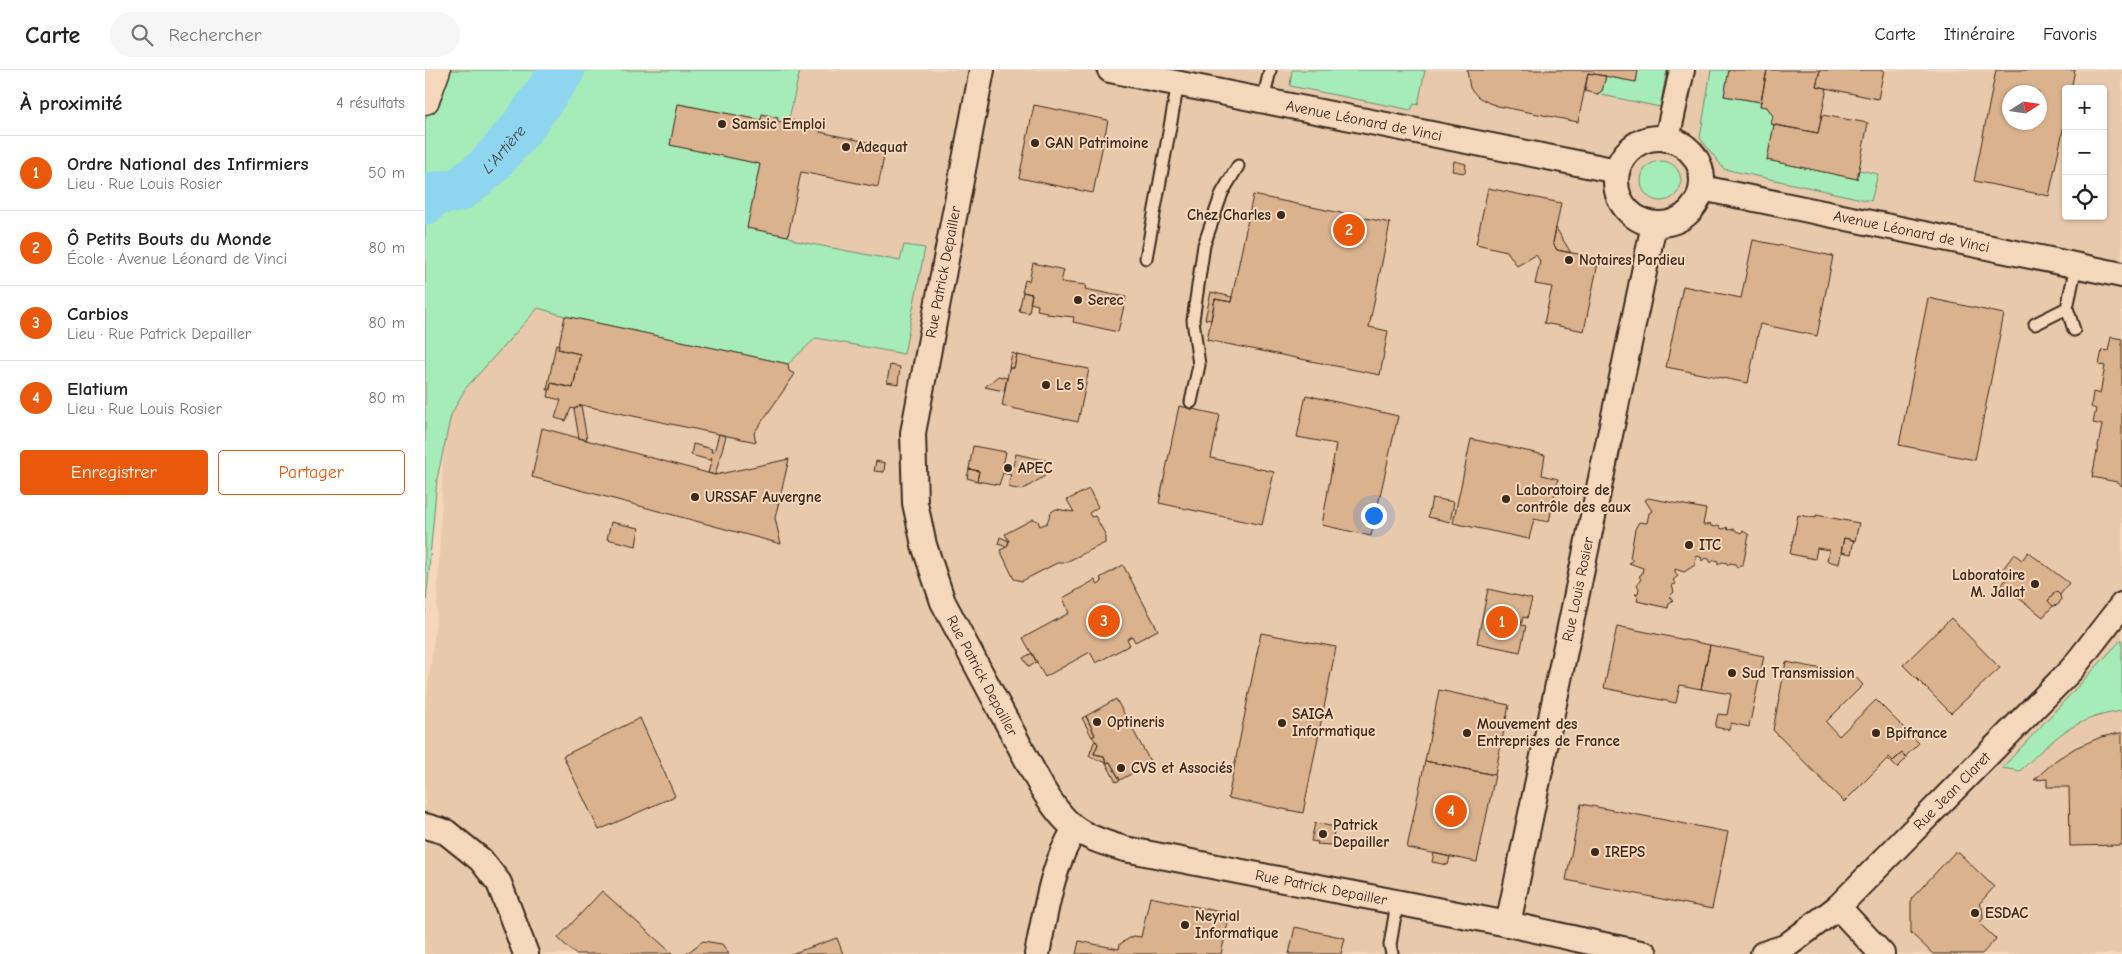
<!DOCTYPE html>
<html lang="fr">
<head>
<meta charset="utf-8">
<style>
	body { margin:0; font-family:"Comic Neue",sans-serif; background:#f6f6f6; color:#222 }
	.controls { position:absolute; right:15px; top:15px; display:grid; overflow:hidden; border-radius:5px; box-shadow:0 1px 4px #0004 }
	.controls button { width:45px; height:45px; display:grid; place-items:center; padding:0; border:0; border-bottom:1px solid #e0e0e0; background:#fff; color:#222; font:25px sans-serif }
	.compass { position:absolute; left:1577px; top:15px; width:45px; height:45px; border-radius:50%; background:#fff; box-shadow:0 1px 4px #0004; rotate:78deg }
	.you { position:absolute; left:948px; top:445px; width:18px; height:18px; margin:-12px; border:4px solid #fff; border-radius:50%; background:#1a73e8; box-shadow:0 0 0 8px #1a73e833 }
	.badge { display:grid; place-items:center; width:32px; height:32px; border-radius:50%; background:#ea580c; color:#fff; font-size:16px; font-weight:700 }
	.pin { position:absolute; translate:-50% -50%; border:2px solid #fff; box-shadow:0 1px 5px #0006 }
	.list { margin:0; padding:0; list-style:none }
	h2 { display:flex; justify-content:space-between; align-items:center; height:65px; margin:0; padding:0 20px; font-size:21px }
	h2 small { font-size:16px; font-weight:400; color:#767676 }
	.list li { display:grid; grid-template-columns:32px 1fr auto; gap:15px; align-items:center; box-sizing:border-box; height:75px; padding:0 20px; border-top:1px solid #e0e0e0 }
	.list b { display:block; font-size:19px; white-space:nowrap }
	.list p { margin:0; font-size:16px; white-space:nowrap; color:#767676 }
	.list em { font-size:16px; font-style:normal; color:#767676 }
	.actions { display:flex; gap:10px; padding:15px 20px }
	.actions a { flex:1; padding:11px 0; border:1px solid #ea580c; border-radius:5px; text-align:center; font-size:18px; color:#ea580c }
	.actions .main { background:#ea580c; color:#fff }
	.icon { flex:none; width:28px; height:28px; fill:none; stroke:currentColor; stroke-width:2; stroke-linecap:round; stroke-linejoin:round }
	.map { position:relative; flex:none; width:1697px; height:884px; overflow:hidden }
	header { display:flex; align-items:center; gap:30px; box-sizing:border-box; height:70px; padding:0 25px; background:#fff; border-bottom:1px solid #e0e0e0 }
	header strong { font-size:24px }
	nav { display:flex; gap:28px; margin-inline-start:auto; font-size:18px }
	.search { width:350px; height:45px; background:#f6f6f6; display:flex; align-items:center; gap:12px; box-sizing:border-box; padding:0 18px; border-radius:28px; color:#767676; font-size:19px }
	main { display:flex }
	aside { flex:1; background:#fff }
	.map>svg:first-child { display:block }
</style>
</head>
<body>
<header>
<strong>Carte</strong>
<div class="search"><svg class="icon" aria-label="search" viewBox="0 0 24 24"><circle cx="10" cy="10" r="6"/><path d="M15 15l6 6"/></svg>Rechercher</div>
<nav><a>Carte</a><a>Itinéraire</a><a>Favoris</a></nav>
</header>
<main>
<aside>
<h2>À proximité<small>4 résultats</small></h2>
<ul class="list">
<li><span class="badge">1</span><div><b>Ordre National des Infirmiers</b><p>Lieu · Rue Louis Rosier</p></div><em>50 m</em></li>
<li><span class="badge">2</span><div><b>Ô Petits Bouts du Monde</b><p>École · Avenue Léonard de Vinci</p></div><em>80 m</em></li>
<li><span class="badge">3</span><div><b>Carbios</b><p>Lieu · Rue Patrick Depailler</p></div><em>80 m</em></li>
<li><span class="badge">4</span><div><b>Elatium</b><p>Lieu · Rue Louis Rosier</p></div><em>80 m</em></li>
</ul>
<div class="actions"><a class="main">Enregistrer</a><a>Partager</a></div>
</aside>
<div class="map">
<svg width="1697" height="884" viewBox="0 0 1697 884">
	<rect width="100%" height="100%" fill="#f5d7bb"/>
	<filter id="ink" filterUnits="userSpaceOnUse"><feTurbulence type="fractalNoise" baseFrequency=".02" numOctaves="2"/><feDisplacementMap in="SourceGraphic" scale="10" xChannelSelector="R" yChannelSelector="G"/><feConvolveMatrix kernelMatrix="1 2 1 2 8 2 1 2 1" color-interpolation-filters="sRGB"/></filter>
	<g filter="url(#ink)">
		<path fill="#e9c9ab" fill-rule="evenodd" d="M34 0H1697V884H0V641L12 541ZM1641 19H1678V146H1641ZM1584 22H1614V52H1584Z"/>
		<path fill="#a5ecb9" stroke="#708b6c" d="M20 0H375L363 53 352 51V48L338 44 336 50 254 34 245 75 335 94 322 158 363 166 371 171 475 191 479 175 500 178 479 284 391 268 363 294 140 246 113 238 40 319 26 345 12 409 0 544V52L9 14Z
			M867 0H1000L993 35 989 34 986 40 865 16Z
			M1213 0H1242L1235 37 1172 24 1177 21 1181 6 1211 12Z
			M1286 0H1304L1299 26 1336 32 1335 36 1342 37 1348 46 1346 54 1349 55 1342 90 1432 109 1434 100 1453 104 1446 131 1299 99 1275 68Z
			M1216 111a20 20 0 1 1 40 0a20 20 0 1 1-40 0Z
			M1697 569V641C1648 648 1629 668 1595 701L1577 698Z"/>
		<g fill="none" stroke-linecap="round" stroke-linejoin="round">
			<path stroke="#8ed5f0" stroke-width="44" id="s1" d="M0 133 9 124 34 120 63 97 98 56 138 0"/>
		</g>
		<path fill="#dab28e" stroke="#3b2a1e" fill-rule="evenodd" d="M1042 0H1213L1211 12 1163 3 1153 52 1073 36 1064 33 1053 27 1045 18Z
			M1304 0H1342L1336 32 1299 26Z
			M1342 0H1395L1391 16 1402 18 1393 63 1346 54 1348 46 1342 37 1335 36Z
			M1395 0H1459L1453 29 1391 16Z
			M1571 0H1650L1646 19H1641V46L1624 126 1549 111ZM1584 22H1614V52H1584Z
			M1163 3 1181 6 1177 21 1172 24 1160 21Z
			M253 34 336 50 337 44 353 48 352 51 363 53 364 50 370 51V55L381 57V54L396 57 395 62 461 76 453 117 376 102 363 166 322 158 335 94 245 75Z
			M609 35 683 50 668 123 594 108Z
			M1397 45 1443 53 1432 109 1342 90 1349 55 1393 63Z
			M1029 91 1041 94 1040 103 1027 101Z
			M1063 118 1136 133 1128 173 1132 180 1174 188 1159 261 1119 253 1127 217 1110 214 1115 191 1111 185 1092 196 1082 181 1051 174Z
			M828 125 965 153 944 257 963 261 955 305 782 270 790 229 806 232Z
			M1131 158 1146 183 1132 180 1128 173Z
			M1328 170 1408 186 1392 266 1335 254 1323 313 1241 297 1258 216 1316 228Z
			M608 193 639 200 636 212 661 215 660 219 701 227 693 262 648 252 649 247 621 244 622 242 612 240 613 235 605 233 607 224 597 222 600 210 604 211Z
			M598 222 607 224 604 243 594 241Z
			M786 222 807 227 806 232 790 229 786 250 780 249Z
			M1503 228 1579 244 1550 390 1474 375Z
			M140 246 363 294 364 301 370 304 329 363 331 372 156 335 149 339 146 338 141 351 130 348 136 330 123 327 126 313 148 318 155 284 133 279Z
			M1686 267 1697 269V416L1692 412 1667 407 1677 355 1668 353 1671 339 1666 337 1668 322 1675 324 1680 296 1674 295 1677 280 1683 281Z
			M131 274 134 275 133 279 155 284 148 318 126 313 125 320H122Z
			M587 283 592 285 589 298H584Z
			M592 285 664 299 653 352 577 336 584 298H589Z
			M465 295 475 297 473 314 462 312Z
			M573 306 582 308 579 321 560 317Z
			M881 325 973 346 946 466 897 455 911 374 872 367Z
			M156 335 162 370 154 368 149 339Z
			M754 336 795 345 786 388 849 402 837 455 734 433Z
			M117 358 290 405 364 389 350 448 356 474 107 407Z
			M294 364 301 366 290 405 283 403 287 388 284 390 266 385 268 374 287 379 286 382H289Z
			M1046 369 1120 385 1117 405 1133 409 1124 452 1109 449 1104 469 1028 453Z
			M548 376 581 382 578 395 588 396 591 384 623 391 620 406 597 420 583 417 586 405 578 403 574 415 552 411 554 401 544 399Z
			M451 391 460 393 459 402 449 401Z
			M544 399 554 401 552 411 542 408Z
			M664 419 673 437 664 443 666 447 670 446 680 464V473L639 493H632L597 511 589 509 575 480 582 477 584 471 580 464 608 449 613 451 615 456 622 453 626 442 631 439 649 442 642 430Z
			M1007 428 1029 432 1025 452 1003 447Z
			M1223 428 1281 439 1278 455H1283L1285 453 1286 456 1291 457 1294 455 1295 458 1299 459 1302 457 1303 460 1310 459 1311 461 1316 463 1318 461 1324 465 1318 495H1315L1312 498 1310 494 1305 493 1303 496 1302 493 1297 492 1293 495V491L1289 490 1286 493 1284 489 1280 488 1277 491 1276 487 1271 486 1270 495 1259 502 1250 499V502L1253 506 1248 510 1251 514 1247 515 1249 522 1244 527 1248 530 1244 533 1243 538 1212 531 1213 527 1210 524 1213 523 1214 518 1212 515 1216 509 1214 506 1217 504 1218 498 1204 493 1208 491 1205 488 1210 459 1214 452 1222 453 1224 443 1227 441 1220 430Z
			M1373 445 1391 448V445L1434 453 1430 471 1419 468 1414 494 1402 491 1404 480 1392 478 1390 489 1365 484Z
			M186 452 214 458 211 476 182 469Z
			M575 467 584 471 582 477 573 474Z
			M1419 468 1429 470 1426 484 1416 482Z
			M1603 482 1644 513 1635 525 1631 521 1623 531 1628 536 1618 547 1577 515 1582 508 1575 503 1589 484 1597 490Z
			M698 495 733 560 710 572 707 566 702 569 705 575 671 593 665 582 620 607 598 568 644 543 638 528 670 510 673 515 677 512 675 508Z
			M1063 519 1107 529 1102 548 1098 547 1096 555 1101 556 1095 582 1052 573Z
			M1631 521 1635 525 1636 530 1633 535 1628 536 1623 531Z
			M1526 548 1575 598 1526 643 1478 595Z
			M1192 556 1285 575 1276 619 1255 615 1251 633 1179 618Z
			M836 563 911 577 878 743 803 728Z
			M1285 575 1339 586 1324 657 1306 653 1304 660 1290 657 1293 644 1302 645 1306 624 1276 619Z
			M607 583 612 592 604 597 598 588Z
			M1361 592 1429 605 1438 615 1401 652 1414 666 1451 630 1494 673 1480 687 1477 683 1468 691 1464 687 1419 732 1348 660Z
			M1014 620 1084 635 1070 705 1000 691Z
			M691 629 726 693 695 710 685 692 681 693 679 686 669 684 673 674 667 667 670 665 661 646Z
			M661 646 670 665 667 667 657 648Z
			M215 648 250 726 174 760 138 686Z
			M1695 663H1697V775L1645 776 1644 717H1622V709L1609 710 1631 690 1650 678 1676 667Z
			M671 671 673 674 669 684 679 686 681 693 664 686 669 672Z
			M1477 683 1482 688 1472 698 1462 688 1464 687 1468 691Z
			M1000 691 1070 705 1052 792 982 778Z
			M685 692 695 710 691 712 681 693Z
			M1156 734 1303 762 1287 839 1141 810Z
			M890 753 910 757 906 775 892 774 893 772 886 771Z
			M1530 782 1532 784 1534 783 1569 817 1554 834 1557 837 1558 849 1554 853 1571 869 1557 884H1508L1486 863V829Z
			M1009 783 1025 787 1023 795 1007 792Z
			M177 821 248 884H150L133 868Z
			M725 827 805 844 796 884H651L654 871 694 879 695 874 703 869 709 866 716 867Z
			M870 857 920 868 916 884H864Z
			M412 868 418 884H366Z
			M278 871 297 874 304 884H261Z"/>
		<g fill="none" stroke-linecap="round" stroke-linejoin="round">
			<g stroke="#3b2a1e" stroke-width="15">
				<path id="service" d="M838 31 845 0
					M721 188 753 13
					M1610 254 1642 238
					M1649 260 1642 238 1651 196
					M766 332 774 295 768 250 779 175 797 123 813 96
					M967 884 965 875 972 833"/>
			</g>
			<g stroke="#3b2a1e" stroke-width="28">
				<g id="minor">
					<path id="s2" d="M557 0 488 363 490 433 499 475 518 532 617 718C642 759 655 766 700 779L1083 854 1220 884"/>
					<path id="s3" d="M685 0 1192 101"/>
					<circle cx="1234" cy="111" r="43"/>
					<path d="M1242 69 1257 0"/>
					<path id="s4" d="M1277 118 1697 205"/>
					<path d="M0 756 21 762 56 790 74 813 101 884"/>
					<path d="M1413 837 1457 884"/>
					<path id="s5" d="M1083 854 1229 154"/>
					<path d="M612 884C621 841 626 797 650 759"/>
					<path id="s6" d="M1338 884 1360 877 1413 837 1647 599 1697 535"/>
				</g>
			</g>
			<g stroke="#3b2a1e" stroke-width="31">
				<path id="secondary" d="M0 30 11 0"/>
			</g>
			<use href="#service" stroke="#f5d7bb" stroke-width="11"/>
			<use href="#minor" stroke="#f5d7bb" stroke-width="24"/>
			<use href="#secondary" stroke="#f5d7bb" stroke-width="28"/>
		</g>
	</g>
	<g fill="#3b2a1e" stroke="#f5d7bb" stroke-width="2">
		<circle cx="297" cy="54" r="5"/>
		<circle cx="610" cy="73" r="5"/>
		<circle cx="421" cy="77" r="5"/>
		<circle cx="856" cy="145" r="5"/>
		<circle cx="1144" cy="190" r="5"/>
		<circle cx="653" cy="230" r="5"/>
		<circle cx="621" cy="315" r="5"/>
		<circle cx="583" cy="398" r="5"/>
		<circle cx="270" cy="427" r="5"/>
		<circle cx="1081" cy="429" r="5"/>
		<circle cx="1264" cy="475" r="5"/>
		<circle cx="1610" cy="514" r="5"/>
		<circle cx="1307" cy="603" r="5"/>
		<circle cx="672" cy="652" r="5"/>
		<circle cx="857" cy="653" r="5"/>
		<circle cx="1042" cy="663" r="5"/>
		<circle cx="1451" cy="663" r="5"/>
		<circle cx="696" cy="698" r="5"/>
		<circle cx="898" cy="764" r="5"/>
		<circle cx="1170" cy="782" r="5"/>
		<circle cx="1550" cy="843" r="5"/>
		<circle cx="760" cy="855" r="5"/>
	</g>
	<g text-anchor="middle" stroke-width="4" stroke-linejoin="round" paint-order="stroke">
		<g font-size="15" fill="#3b2a1e" stroke="#f5d7bb">
			<text dy="5" stroke="none"><textPath href="#s3" startOffset="259">Avenue Léonard de Vinci</textPath></text>
			<text dy="5" stroke="none"><textPath href="#s4" startOffset="214">Avenue Léonard de Vinci</textPath></text>
			<text transform="translate(518 202) rotate(-79)" y="5">Rue Patrick Depailler</text>
			<text dy="5" stroke="none"><textPath href="#s5" startOffset="342">Rue Louis Rosier</textPath></text>
			<text dy="5" stroke="none"><textPath href="#s2" startOffset="626">Rue Patrick Depailler</textPath></text>
			<text dy="5" stroke="none"><textPath href="#s6" startOffset="252">Rue Jean Claret</textPath></text>
			<text dy="5" stroke="none"><textPath href="#s2" startOffset="1060">Rue Patrick Depailler</textPath></text>
		</g>
		<g font-size="15" font-weight="bold" fill="#3b2a1e" stroke="#f5d7bb" text-anchor="start">
			<text x="307" y="59">Samsic Emploi</text>
			<text x="620" y="78">GAN Patrimoine</text>
			<text x="431" y="82">Adequat</text>
			<text x="846" y="150" text-anchor="end">Chez Charles</text>
			<text x="1154" y="195">Notaires Pardieu</text>
			<text x="663" y="235">Serec</text>
			<text x="631" y="320">Le 5</text>
			<text x="593" y="403">APEC</text>
			<text x="1091" y="425">Laboratoire de<tspan x="1091" dy="17">contrôle des eaux</tspan></text>
			<text x="280" y="432">URSSAF Auvergne</text>
			<text x="1274" y="480">ITC</text>
			<text x="1600" y="510" text-anchor="end">Laboratoire<tspan x="1600" dy="17">M. Jallat</tspan></text>
			<text x="1317" y="608">Sud Transmission</text>
			<text x="867" y="649">SAIGA<tspan x="867" dy="17">Informatique</tspan></text>
			<text x="682" y="657">Optineris</text>
			<text x="1052" y="659">Mouvement des<tspan x="1052" dy="17">Entreprises de France</tspan></text>
			<text x="1461" y="668">Bpifrance</text>
			<text x="706" y="703">CVS et Associés</text>
			<text x="908" y="760">Patrick<tspan x="908" dy="17">Depailler</tspan></text>
			<text x="1180" y="787">IREPS</text>
			<text x="1560" y="848">ESDAC</text>
			<text x="770" y="851">Neyrial<tspan x="770" dy="17">Informatique</tspan></text>
		</g>
		<g font-size="16" font-style="italic" fill="#47443e" stroke="#f5d7bb">
			<text dy="6" stroke="none"><textPath href="#s1" startOffset="99">L'Artière</textPath></text>
		</g>
	</g>
</svg>
<div class="controls">
<button>+</button>
<button>−</button>
<button><svg class="icon" aria-label="locate" viewBox="0 0 24 24"><circle cx="12" cy="12" r="6"/><path d="M12 2v4M12 18v4M2 12h4M18 12h4"/></svg></button>
</div>
<svg class="compass" viewBox="-18 -18 36 36"><path d="M0-13l5 13h-10z" fill="#e53935"/><path d="M0 13l5-13h-10z" fill="#767676"/></svg>
<div class="you"></div>
<div class="pin badge" style="left:1077px;top:552px">1</div>
<div class="pin badge" style="left:924px;top:160px">2</div>
<div class="pin badge" style="left:679px;top:551px">3</div>
<div class="pin badge" style="left:1026px;top:741px">4</div>
</div>
</main>
</body>
</html>
